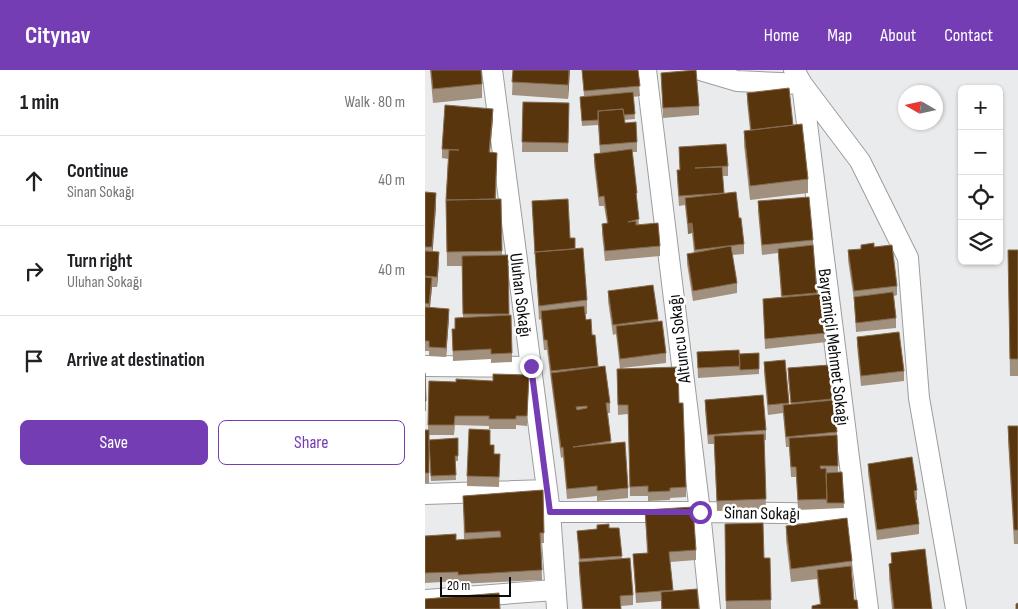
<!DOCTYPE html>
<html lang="en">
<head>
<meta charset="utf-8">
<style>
	body { margin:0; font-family:"Sofia Sans Condensed",sans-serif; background:#f6f6f6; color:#202124 }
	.controls { position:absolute; right:15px; top:15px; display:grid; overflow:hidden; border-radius:8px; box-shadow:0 1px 4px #0004 }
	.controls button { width:45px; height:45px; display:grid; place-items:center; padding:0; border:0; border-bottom:1px solid #e0e0e0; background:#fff; color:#202124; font:25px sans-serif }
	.compass { position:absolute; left:473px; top:15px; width:45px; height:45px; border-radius:50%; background:#fff; box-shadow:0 1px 4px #0004; rotate:279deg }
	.scale { position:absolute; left:15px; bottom:12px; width:71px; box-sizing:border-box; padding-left:5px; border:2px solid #0b0c0c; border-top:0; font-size:14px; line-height:18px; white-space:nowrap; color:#0b0c0c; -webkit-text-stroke:4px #fff; paint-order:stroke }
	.stop { position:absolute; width:15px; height:15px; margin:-11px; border:4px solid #753db3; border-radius:50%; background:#fff }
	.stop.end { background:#753db3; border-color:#fff; box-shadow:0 1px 5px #0008 }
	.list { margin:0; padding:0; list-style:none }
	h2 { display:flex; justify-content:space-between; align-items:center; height:65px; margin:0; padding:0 20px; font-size:21px }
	h2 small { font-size:16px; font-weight:400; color:#757577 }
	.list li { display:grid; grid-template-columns:32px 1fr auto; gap:15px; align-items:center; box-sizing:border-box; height:90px; padding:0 20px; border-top:1px solid #e0e0e0 }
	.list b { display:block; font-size:19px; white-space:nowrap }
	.list p { margin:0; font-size:16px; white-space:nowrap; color:#757577 }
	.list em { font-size:16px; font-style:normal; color:#757577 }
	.actions { display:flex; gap:10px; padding:15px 20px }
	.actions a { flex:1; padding:11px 0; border:1px solid #753db3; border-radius:8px; text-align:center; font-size:18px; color:#753db3 }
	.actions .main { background:#753db3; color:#fff }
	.icon { flex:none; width:28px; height:28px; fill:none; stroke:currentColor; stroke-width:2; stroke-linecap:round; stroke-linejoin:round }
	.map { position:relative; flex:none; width:593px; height:539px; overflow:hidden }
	header { display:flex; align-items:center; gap:30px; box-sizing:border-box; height:70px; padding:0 25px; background:#753db3; color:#fff }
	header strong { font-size:24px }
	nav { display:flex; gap:28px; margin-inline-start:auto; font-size:18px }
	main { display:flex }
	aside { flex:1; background:#fff }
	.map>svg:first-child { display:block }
</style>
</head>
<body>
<header>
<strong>Citynav</strong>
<nav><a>Home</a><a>Map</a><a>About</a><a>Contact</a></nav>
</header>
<main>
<aside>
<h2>1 min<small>Walk · 80 m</small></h2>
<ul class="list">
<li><svg class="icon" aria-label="ahead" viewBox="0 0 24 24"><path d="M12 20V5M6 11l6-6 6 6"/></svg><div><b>Continue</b><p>Sinan Sokağı</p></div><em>40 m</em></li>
<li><svg class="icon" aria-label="right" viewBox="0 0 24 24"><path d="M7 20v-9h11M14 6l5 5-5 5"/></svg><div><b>Turn right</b><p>Uluhan Sokağı</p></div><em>40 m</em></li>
<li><svg class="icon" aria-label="arrive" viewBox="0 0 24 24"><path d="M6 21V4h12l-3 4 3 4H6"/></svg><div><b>Arrive at destination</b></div></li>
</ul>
<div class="actions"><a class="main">Save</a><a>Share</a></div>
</aside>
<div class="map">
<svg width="593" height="539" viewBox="0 0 593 539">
	<rect width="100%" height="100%" fill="#eaebed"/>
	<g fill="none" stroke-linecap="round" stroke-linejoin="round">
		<g stroke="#9c9d9e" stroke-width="22">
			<path id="minor" d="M67 0 125 442 132 539
				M221 0 275 442 285 539
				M275 0 312 11 377 14 443 539
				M369 0 377 14 435 91 483 188 494 328 531 539
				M0 296 106 297
				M0 424 122 420
				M125 442H275L430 444
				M0 530 129 520"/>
		</g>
		<use href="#minor" stroke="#fff" stroke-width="20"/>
	</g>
	<path fill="#a2907e" d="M5 0H56L57 14V28L8 33Z
		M88 0H145L143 29 87 25Z
		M157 0H213L215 26 208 27 210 49 199 50 200 53 212 72V82H207L212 123V132L214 155 235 176V186L180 191 177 164V154L182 153 179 136H174L169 94V84L175 83 173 55 157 56 155 27 159 26Z
		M236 3 274 36V45L238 48Z
		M322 23 368 55 383 109V123L325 130 319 75V61L325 60 322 32Z
		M98 32 144 33 143 82H97Z
		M68 48 65 83 72 93 71 129H76L77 185H83L84 245 87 283V292L66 293V289L28 291 27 259H30L38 247 37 196H22L21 130 23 89 17 88V79Z
		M254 77 303 96V106H297L299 124 314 148 319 174V184L307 185 312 213V223L268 231 262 194V184L269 183 267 163 263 164 260 135 254 136 252 110V100H255Z
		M0 122 11 137 7 181 14 192 12 217H7L5 238 24 248 21 287 4 286V281H0Z
		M107 131 145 168 150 179 162 230V244H160L161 250 167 265H170L173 297 185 333V343H183L186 374 203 418V428L172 431V426L142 429 138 387 136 388 122 280H119L116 249 114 250Z
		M333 131 388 170 392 224 401 263V272L340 279 338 229 356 227 353 183 337 185 333 141Z
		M436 175 449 177 472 216V225L469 226 471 248V258L431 262 429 230 423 190V180L436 179Z
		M583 180H593V306H585Z
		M183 221 233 249 241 283V293L197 298 254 333 261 417V427L245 428V430L223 431V426H205L203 344 193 345 192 299H195L191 264 188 265 183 231Z
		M432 267 479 301V311L436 316 432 276Z
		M272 282 314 284 334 283V304L273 308Z
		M360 290 364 335 366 334 363 308V298L404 295 412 362 413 402H417L419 438 373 440 371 407H366L364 377H361L358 343 343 345 339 302V292Z
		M0 303 1 331V341H0Z
		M104 305 102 356 91 355V359H64V356L30 355 29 365H4V370L33 368V391H30L31 410 6 411 4 376V413H0V360H3L4 311 31 312 68 311Z
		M280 330 341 360V370H339L341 439 292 441 289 374H283L280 340Z
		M583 356H593V474H589L583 370Z
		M65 375 69 384H75L74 417 42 416V406Z
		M443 394 492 420V430H491L494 454V464L452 470 443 403Z
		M118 420 119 473H116L117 510 33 514V511L0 513V466L31 470H39L38 426Z
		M220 440 271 480V490L245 492 248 522 274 539H236V531L211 533 208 484 222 483Z
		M300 454 339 488H345L346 539H301Z
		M172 455 184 458H194L197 489 208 525V535L196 536V539H157L154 502V492L152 461 172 460Z
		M361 456 427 491V505L429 530 395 535 392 509 366 512 361 470Z
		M466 483 507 539H467L464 508V494H466Z"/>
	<path fill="#846c51" d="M144 0H145L143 29V15Z
		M68 39V48L64 92V82Z
		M11 123V137L7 191V177Z
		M267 153V163L263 164V154Z
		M14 182V192L12 217V207Z
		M7 208V218L4 244V234Z
		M24 239V248L21 287V278Z"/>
	<path fill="#59350e" stroke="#846c51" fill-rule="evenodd" d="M6 0H56L57 14 8 19Z
		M88 0H144L143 15 87 12Z
		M157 0H213L215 16 159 21Z
		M271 0 274 36 238 38 236 3Z
		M364 18 368 55 326 60 322 23Z
		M208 22 210 44 199 45 198 39 173 41V50L157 51 155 27Z
		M98 32 144 33 143 73 97 72Z
		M20 35 68 39 64 82 72 83 70 129 21 130 24 80H34L17 79Z
		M198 39 200 53 211 52 212 72 175 75 173 41Z
		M377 54 383 109 325 116 319 61Z
		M301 74 303 96 270 98 297 97 299 123 254 126 252 100H255L254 77Z
		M207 79 212 123H211L214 149 203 152 211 151V155L233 153 235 176 180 181 177 154 183 153 179 126 174 127 169 84Z
		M0 122 11 123 7 177H0Z
		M311 122 314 148H316L319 174 270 180 267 153 263 154 260 128Z
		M384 127 388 170 337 175 333 131Z
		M76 129 77 181 22 182 21 130Z
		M143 129 145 168H150V179L110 182V184L107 131Z
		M449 173V177L467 175 472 216 429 221 423 180 436 179V175Z
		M388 175 392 223 357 226 353 179Z
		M306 176 312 213 268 221 262 184Z
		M158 178 162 230 114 236 110 182Z
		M583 180H593V289H585Z
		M0 181 14 182 12 207 0 206Z
		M83 185 84 244H38L37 186Z
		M0 207 7 208 4 234 0 233Z
		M228 215 233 249 188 255 183 221Z
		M468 222 471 248 431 253 429 227Z
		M397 224 401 263 340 269 338 229Z
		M159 236 161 250 166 249 167 265H170L173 296 126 301 122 270H119L116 241Z
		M0 237 24 239 21 278 4 277V271H0Z
		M86 245 87 283 66 284V279L28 281 27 259H30V248Z
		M237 251 241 283 195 289 191 256Z
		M474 262 479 301 436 306 432 267Z
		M314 280 315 296 273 298 272 282Z
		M334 283V299L315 300 314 284Z
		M360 290 364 333 343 335 339 292Z
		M404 295 407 329 366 333 363 298Z
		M180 296 185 333H181L186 371 148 377 200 372 203 418 172 421V416L142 419 138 377 136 378 126 303ZM162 336V338L152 340 151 337Z
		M253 297 254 333H258L261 417 245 418V421L223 422V416L205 417 203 335H193L192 299Z
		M0 303 1 331H0Z
		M68 304 104 305 102 346H91V349H64V346H30L29 355H3L4 311 31 312V309L68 311Z
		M338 325 341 360 283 365 280 330Z
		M409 330 412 362 361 367 358 335Z
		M583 356H593V460H589Z
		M44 359 65 360V375H69V384H75L74 407 42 406Z
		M0 360H4V403H0Z
		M339 364 341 429 292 431 289 366Z
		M412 365 413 396H395L396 399 401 398 402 429 373 430 371 397H366L364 368Z
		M33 368V386H30L31 405 6 406 4 370Z
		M487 387 492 420 489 421 494 454 452 460 443 394Z
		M417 402 419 433H402L401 403Z
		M118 420 119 463H115L117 500 33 505V502L0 503V466L31 464V470L76 467 75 461 40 463 38 426Z
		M268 437 271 480 244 482 248 520 211 523 208 484 223 483 220 440Z
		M422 448 427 491 366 499 361 456Z
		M338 453 339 488H345L346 530 301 531 300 454Z
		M184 454V458H194L197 486 155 489 152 461 172 459V455Z
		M500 479 507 539H469L464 494 467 493 466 483Z
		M205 488 208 525 195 526 196 539H158L154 492Z
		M426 496 429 530H432L433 539H387V536L396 534 392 500Z
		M272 519 274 539H237L236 522Z
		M74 523 75 539H0V529Z
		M593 533V539H591V534Z"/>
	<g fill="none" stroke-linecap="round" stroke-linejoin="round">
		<path stroke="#753db3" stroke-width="6" d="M106 296 125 442H275"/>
	</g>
	<g text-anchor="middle" stroke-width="5" stroke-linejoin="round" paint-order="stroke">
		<g font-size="18" fill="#0b0c0c" stroke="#fff">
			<text transform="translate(96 225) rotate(83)" y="6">Uluhan Sokağı</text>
			<text transform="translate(254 269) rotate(-97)" y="6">Altuncu Sokağı</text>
			<text transform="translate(409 277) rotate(83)" y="6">Bayramiçli Mehmet Sokağı</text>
			<text transform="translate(337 443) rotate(1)" y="6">Sinan Sokağı</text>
		</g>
	</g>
</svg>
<div class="controls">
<button>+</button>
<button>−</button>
<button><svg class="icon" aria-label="locate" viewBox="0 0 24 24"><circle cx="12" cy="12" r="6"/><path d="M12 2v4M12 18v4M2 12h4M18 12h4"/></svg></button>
<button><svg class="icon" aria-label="layers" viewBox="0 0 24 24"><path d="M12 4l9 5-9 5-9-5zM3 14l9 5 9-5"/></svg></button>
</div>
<svg class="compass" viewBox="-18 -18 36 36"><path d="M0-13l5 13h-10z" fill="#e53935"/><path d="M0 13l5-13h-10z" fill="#757577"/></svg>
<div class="scale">20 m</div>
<div class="stop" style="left:275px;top:442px"></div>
<div class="stop end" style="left:106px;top:296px"></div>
</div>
</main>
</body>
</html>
